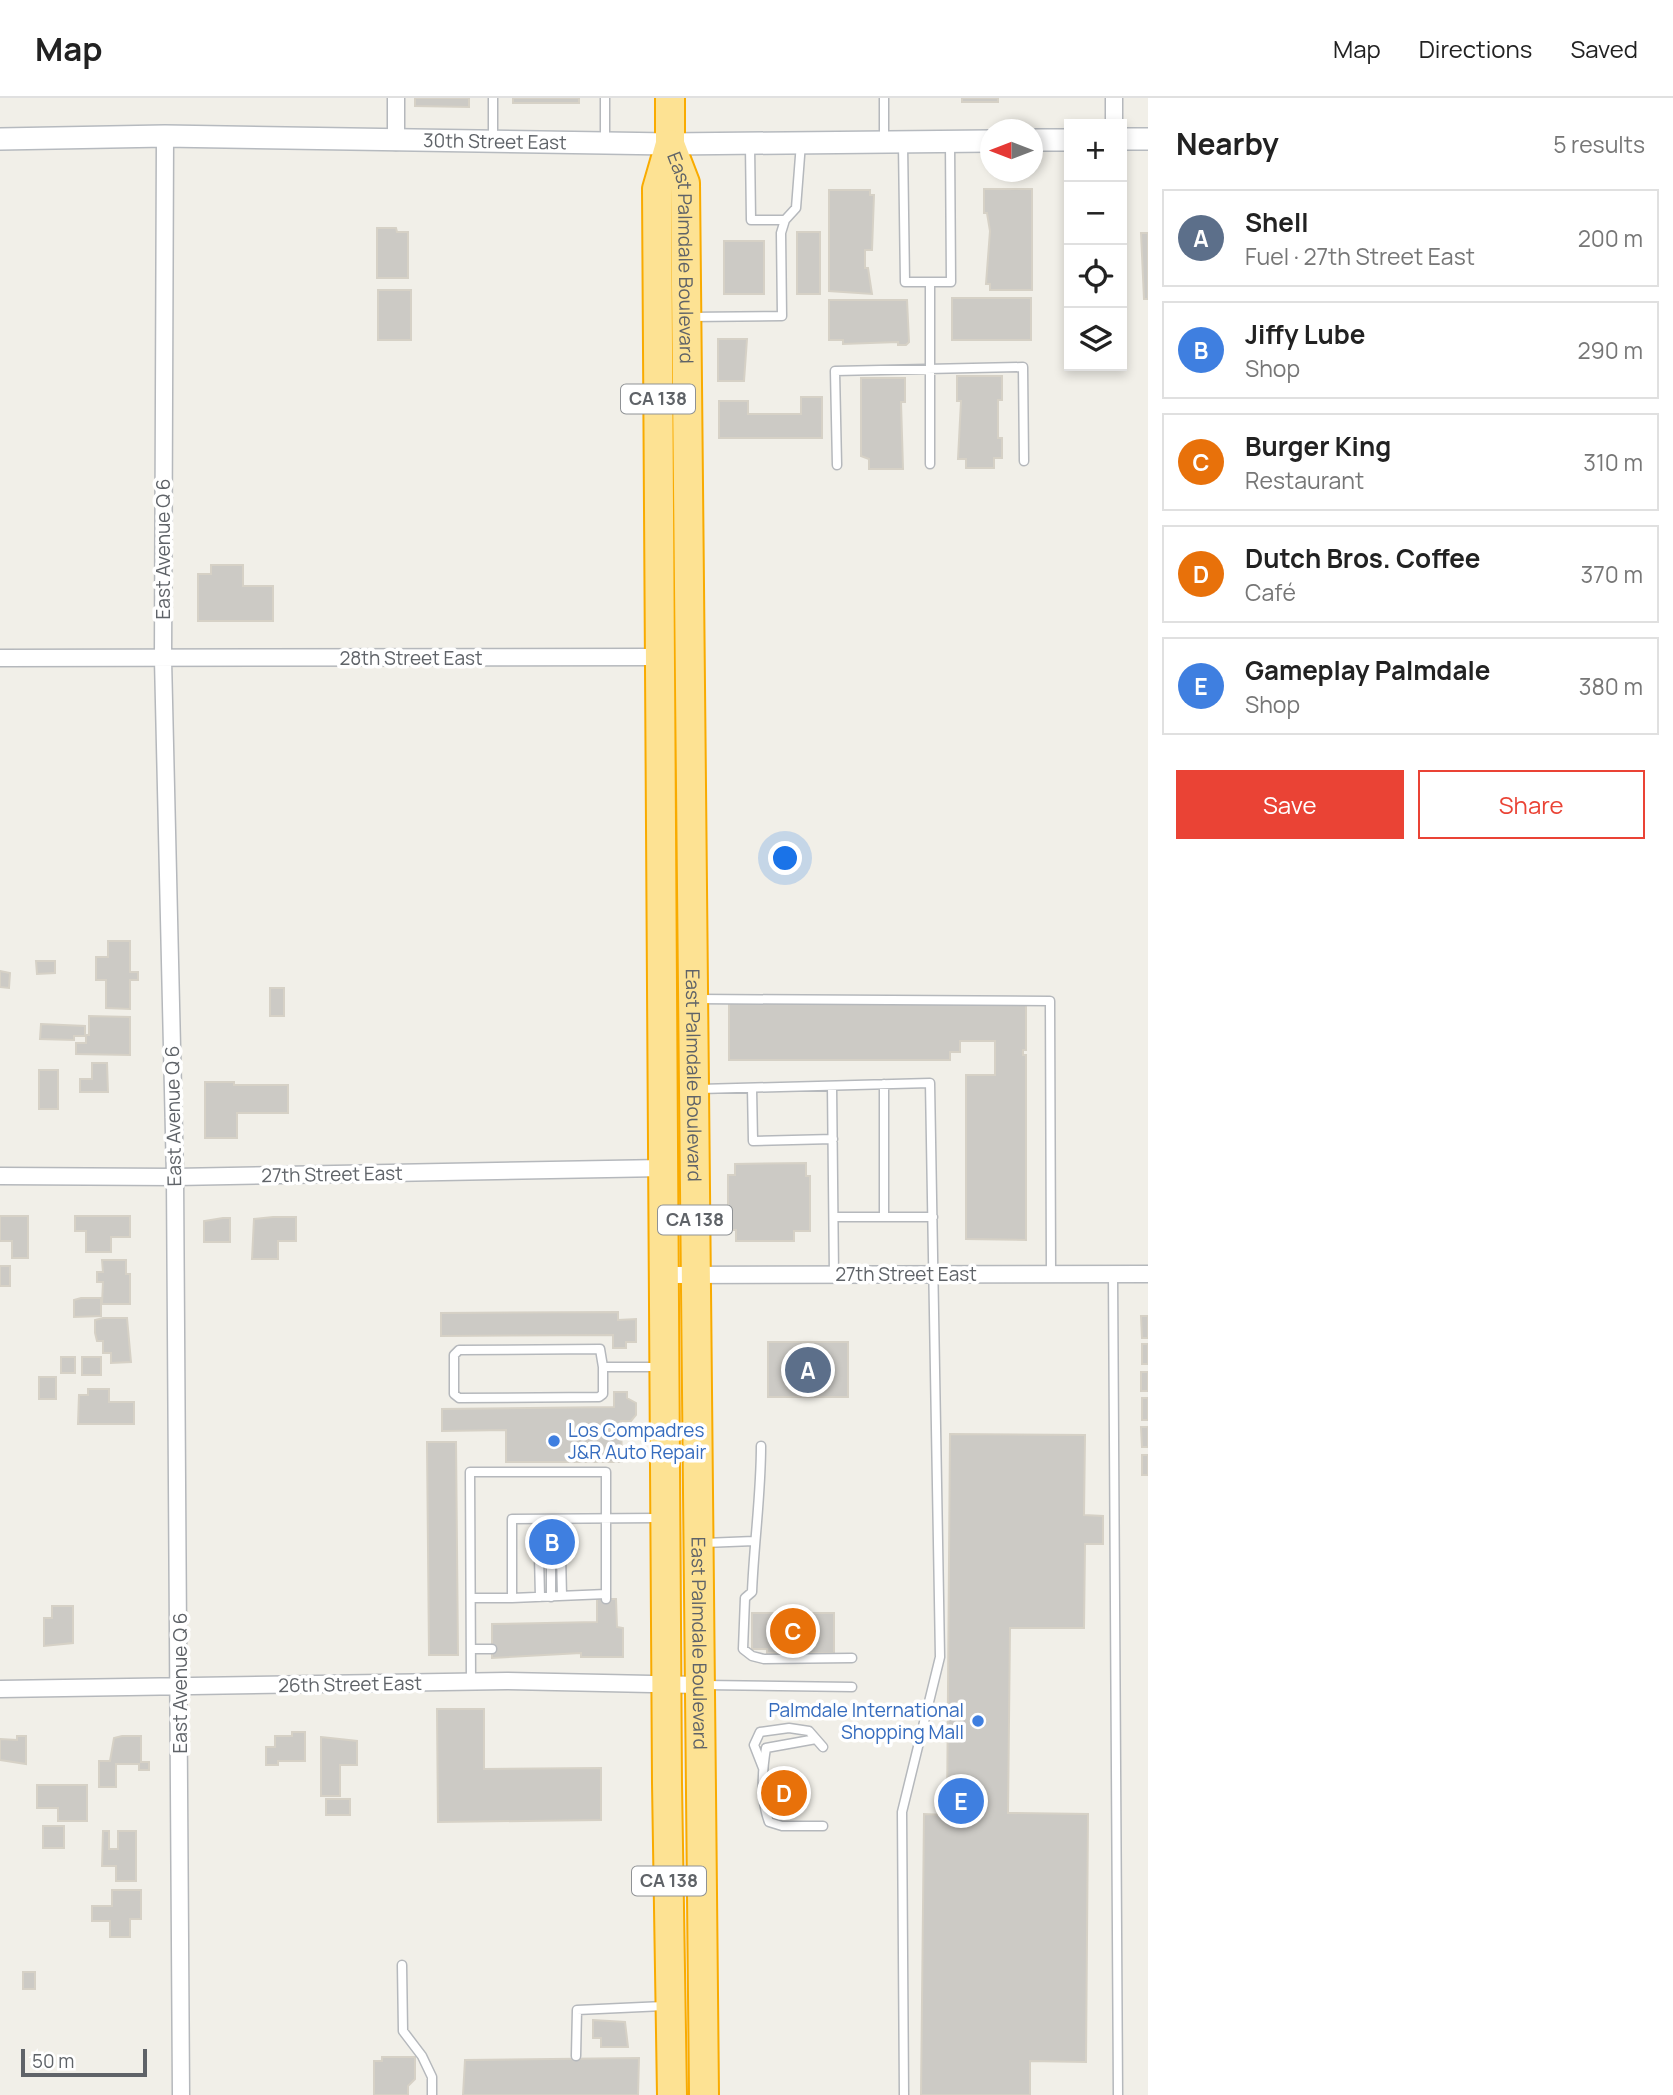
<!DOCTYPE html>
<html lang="en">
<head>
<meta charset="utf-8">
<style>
	body { margin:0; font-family:Manrope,sans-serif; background:#f6f6f6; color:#222 }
	.controls { position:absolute; right:21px; top:21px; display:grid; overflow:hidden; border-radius:0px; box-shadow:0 4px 10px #0003 }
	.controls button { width:63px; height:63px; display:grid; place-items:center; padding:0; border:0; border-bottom:2px solid #e0e0e0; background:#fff; color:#222; font:35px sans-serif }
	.compass { position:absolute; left:980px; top:21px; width:63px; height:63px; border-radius:50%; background:#fff; box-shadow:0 4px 10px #0003; rotate:270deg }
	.scale { position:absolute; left:21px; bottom:18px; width:126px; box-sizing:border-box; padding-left:7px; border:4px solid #5f6368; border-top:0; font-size:19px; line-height:24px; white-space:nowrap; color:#5f6368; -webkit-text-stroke:5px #fff; paint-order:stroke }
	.you { position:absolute; left:786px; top:761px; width:24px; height:24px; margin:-18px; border:5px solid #fff; border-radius:50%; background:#1a73e8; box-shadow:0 0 0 10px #1a73e833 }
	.badge { display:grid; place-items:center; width:46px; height:46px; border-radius:50%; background:#ea4335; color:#fff; font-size:23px; font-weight:700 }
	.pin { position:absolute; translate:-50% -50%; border:4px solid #fff; box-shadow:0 2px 7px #0006 }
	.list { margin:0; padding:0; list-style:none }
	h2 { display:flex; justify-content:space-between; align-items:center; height:91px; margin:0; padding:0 28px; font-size:30px }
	h2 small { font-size:23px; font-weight:400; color:#767676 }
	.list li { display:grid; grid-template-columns:46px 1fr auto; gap:21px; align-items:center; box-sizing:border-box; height:98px; margin:0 14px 14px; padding:0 14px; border:2px solid #e0e0e0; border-radius:0px }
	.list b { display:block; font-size:26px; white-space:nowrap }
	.list p { margin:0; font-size:23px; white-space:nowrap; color:#767676 }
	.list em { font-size:23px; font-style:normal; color:#767676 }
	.actions { display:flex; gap:14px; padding:21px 28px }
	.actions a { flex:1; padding:16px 0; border:2px solid #ea4335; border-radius:0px; text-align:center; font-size:24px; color:#ea4335 }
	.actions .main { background:#ea4335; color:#fff }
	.icon { flex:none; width:38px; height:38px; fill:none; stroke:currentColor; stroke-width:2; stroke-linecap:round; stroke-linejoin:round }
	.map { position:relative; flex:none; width:1148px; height:1997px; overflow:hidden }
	header { display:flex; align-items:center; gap:42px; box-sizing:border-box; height:98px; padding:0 35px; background:#fff; border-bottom:2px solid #e0e0e0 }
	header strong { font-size:33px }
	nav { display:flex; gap:38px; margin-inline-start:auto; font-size:24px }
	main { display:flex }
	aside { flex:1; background:#fff }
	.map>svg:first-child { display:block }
</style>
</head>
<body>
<header>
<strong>Map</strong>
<nav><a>Map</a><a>Directions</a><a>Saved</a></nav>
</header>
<main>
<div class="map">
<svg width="1148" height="1997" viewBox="0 0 1148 1997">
	<rect width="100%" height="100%" fill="#f1efe8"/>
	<path fill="#cccac5" stroke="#d6d1c6" stroke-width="2" d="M415 0H469V9L415 8Z
		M513 0H579V5H513Z
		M962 0H998V4H962Z
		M984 91H1032V192H990V186H986L990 133 987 115H984Z
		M829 92H870V97H874L872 152H865V170H868L872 196 829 193Z
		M377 130H396L397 134H408V180H377Z
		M797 134H820V196H797Z
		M1141 135H1148V201H1144Z
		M724 143H764V196H724Z
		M378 192H411V242H378Z
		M952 200H1031V242H952Z
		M829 202H907L909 244 906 247H898V244L843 246V242H829Z
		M718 241H747L744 283H718Z
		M957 278H1002V302H998V340H1002V360H994V370H966V361H958L961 303H957Z
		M861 280H905V304H901L903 371H869V361L861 358Z
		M801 299H822V340H719V303H748V316H801Z
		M211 467H243V488H273V523H198V476H211Z
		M108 843H130V874H138V882H130V911L106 910V882H96V859H108Z
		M36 863H55V875L37 876Z
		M0 873 10 875 9 890 0 889Z
		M270 890H284V918H270Z
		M729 906H1026V952H1023V957H1026V1142L966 1141V977H995V943H960V954H950V962H729Z
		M89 918 130 919V957L76 956V945H86V937H89Z
		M41 926 85 928V938H74V942L40 941Z
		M92 965H107L108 994H80V981H92Z
		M39 972H58V1011H39Z
		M205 984H234V987H288V1015H237V1040H205Z
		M806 1065V1078H810V1133H794V1143H736V1132H728V1077H735V1066Z
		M0 1118H28V1160H12V1143H0Z
		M75 1118H130V1139H111V1154H86V1133H75Z
		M273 1119H296V1143H278V1161H252L254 1121Z
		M223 1120H230V1144H204V1123Z
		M102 1162H126V1176H130V1206H102L103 1184H97V1174H103Z
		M0 1168H10V1188H0Z
		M81 1200H101V1218L74 1219V1202Z
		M618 1214V1222L636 1221V1244H626V1250H613V1237L441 1238V1215Z
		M1141 1218H1148V1240H1142Z
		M103 1220H127L131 1264 111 1265V1255H103V1243H97L95 1235V1222Z
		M768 1244H848V1299H768Z
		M1142 1246H1148V1266H1142Z
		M61 1259H75V1275H61Z
		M82 1259H101V1277H82Z
		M1141 1274H1148V1293H1141Z
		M39 1279H56V1301H39Z
		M88 1291H109V1304H134V1326H78L79 1297H88Z
		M614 1294H627V1300L636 1305V1317L631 1323H621L622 1364H506V1332L442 1333V1311L614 1309Z
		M1142 1300H1148V1322H1142Z
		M1141 1329H1148V1349H1142Z
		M950 1336 1085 1337 1084 1417 1103 1418V1446H1085L1084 1530H1010L1008 1715 1088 1716 1086 1964 1030 1963V1997H921L924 1716 947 1717Z
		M427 1344H456L458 1557H429Z
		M1142 1357H1148V1377H1142Z
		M531 1432H573L574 1456 532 1457Z
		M597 1501H616L617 1529 623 1530V1559H581V1555L492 1560V1526L597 1524Z
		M52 1508H73V1545L44 1548V1520H52Z
		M752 1515H834V1555H767V1551H752Z
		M437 1611H484V1671L601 1670V1722L438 1724Z
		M292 1634H305V1663H278V1667H266V1649H275V1638H292Z
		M17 1638H26V1666L0 1662V1641L17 1642Z
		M122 1638H141V1664H149V1672H139V1666H116V1689H99V1663H110L114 1640Z
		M321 1639 357 1643V1667H340V1698H321Z
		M772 1672H788V1687H795V1710H787V1714H768V1704H772Z
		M37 1687H87V1723H58V1710H37Z
		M326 1701H350V1717H326Z
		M43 1728H64V1750H43Z
		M103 1733H109V1751H118V1733H136V1783H116V1768H102Z
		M112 1792H141V1821H130V1839H110V1823H92V1808H112Z
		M23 1874H35V1891H23Z
		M593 1922 625 1924 628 1949H601V1940H593Z
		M382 1959H415V1981L408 1988V1997H374V1963H382Z
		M639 1960 638 1997H463L465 1962Z"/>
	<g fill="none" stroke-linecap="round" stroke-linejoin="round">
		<g stroke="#b5b8bc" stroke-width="11">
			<path id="lane" d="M493 0V42
				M605 0V42
				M884 0V44
				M903 46 905 184H951L950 45
				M750 48 751 122H785
				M689 219 782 218 781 135 785 122 796 110 801 45
				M930 366V185
				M837 367 835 273 1023 269 1024 363
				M697 901 1050 903 1051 1176
				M884 986V1119
				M832 988 834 1177
				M752 990 753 1043 833 1041
				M700 991 930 985 940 1559 902 1714 904 1997
				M834 1119H933
				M1113 1176 1118 1997
				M603 1269V1296L599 1299 459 1300 454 1296V1257L459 1252 600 1251 603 1269H661
				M761 1348C761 1397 754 1445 752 1494L745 1500 743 1551 752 1558 764 1561 852 1560
				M537 1421 538 1432
				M704 1445 754 1443
				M561 1456 562 1498
				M539 1457 540 1499
				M551 1457V1499
				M606 1496 512 1500V1421L659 1420
				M471 1500H512
				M471 1551H492
				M471 1584 470 1374H606V1501
				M704 1587 852 1589
				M823 1649 816 1641 766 1650C762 1674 760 1701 769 1724L782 1728H823
				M763 1670 754 1647 760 1634 789 1630 809 1633 816 1641
				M402 1867 403 1933 422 1958 432 1979V1997
				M576 1958 577 1912 664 1908"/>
		</g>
		<g stroke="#b5b8bc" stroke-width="19">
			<path id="street" d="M1114 0V26
				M165 38 163 561 175 1079 181 1997
				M396 44V0
				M0 560 660 559
				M0 1078 175 1079 664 1070
				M664 1177 1148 1176
				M0 1591 507 1583 699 1587"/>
		</g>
		<g stroke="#b6babf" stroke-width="24">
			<g id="secondary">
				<path id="s1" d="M0 41 165 38 670 46 990 43"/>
				<path d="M1122 41H1148"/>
				<path d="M1032 42H1069"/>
			</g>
		</g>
		<g stroke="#f9ab00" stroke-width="32">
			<g id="highway">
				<path d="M670 0V46L657 91 667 1685 672 1997"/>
				<path id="s2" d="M670 46 685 85 704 1997"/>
			</g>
		</g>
		<use href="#lane" stroke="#fff" stroke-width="8"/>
		<use href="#street" stroke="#fff" stroke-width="16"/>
		<use href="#secondary" stroke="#fff" stroke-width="21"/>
		<use href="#highway" stroke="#fde293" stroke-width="28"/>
	</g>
	<g fill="#3f7fe0" stroke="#fff" stroke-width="2.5">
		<circle cx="554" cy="1343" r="7"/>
		<circle cx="978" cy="1623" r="7"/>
	</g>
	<g text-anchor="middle" stroke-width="7" stroke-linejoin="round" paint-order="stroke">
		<g fill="#fff" stroke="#8f9295" stroke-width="2">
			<rect x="621" y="286.5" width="74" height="29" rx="5"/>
			<rect x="658" y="1107.5" width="74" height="29" rx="5"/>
			<rect x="632" y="1768.5" width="74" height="29" rx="5"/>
		</g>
		<g font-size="18" font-weight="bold" fill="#5f6368">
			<text x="658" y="307">CA 138</text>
			<text x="695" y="1128">CA 138</text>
			<text x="669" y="1789">CA 138</text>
		</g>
		<g font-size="19" fill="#5f6368" stroke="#fff">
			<text dy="7" stroke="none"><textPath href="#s1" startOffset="495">30th Street East</textPath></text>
			<text dy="7" stroke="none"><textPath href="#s2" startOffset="116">East Palmdale Boulevard</textPath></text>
			<text transform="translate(163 451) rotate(-90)" y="7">East Avenue Q 6</text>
			<text x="411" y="567">28th Street East</text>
			<text dy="7" stroke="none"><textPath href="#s2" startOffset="934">East Palmdale Boulevard</textPath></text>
			<text transform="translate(173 1018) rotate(-91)" y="7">East Avenue Q 6</text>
			<text transform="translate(332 1076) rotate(-1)" y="7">27th Street East</text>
			<text x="906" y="1183">27th Street East</text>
			<text dy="7" stroke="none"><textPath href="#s2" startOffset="1502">East Palmdale Boulevard</textPath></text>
			<text transform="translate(180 1585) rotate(-90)" y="7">East Avenue Q 6</text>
			<text transform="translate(350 1586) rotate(-1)" y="7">26th Street East</text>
		</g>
		<g font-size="19" fill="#366cbe" stroke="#fff" text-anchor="start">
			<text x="568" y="1339">Los Compadres<tspan x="568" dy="22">J&amp;R Auto Repair</tspan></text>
			<text x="964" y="1619" text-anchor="end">Palmdale International<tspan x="964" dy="22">Shopping Mall</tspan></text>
		</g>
	</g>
</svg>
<div class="controls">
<button>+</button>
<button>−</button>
<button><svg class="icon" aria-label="locate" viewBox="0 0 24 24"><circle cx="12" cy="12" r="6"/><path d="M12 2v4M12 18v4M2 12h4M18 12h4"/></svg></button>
<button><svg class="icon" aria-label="layers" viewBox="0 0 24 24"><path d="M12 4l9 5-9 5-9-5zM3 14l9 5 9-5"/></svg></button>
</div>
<svg class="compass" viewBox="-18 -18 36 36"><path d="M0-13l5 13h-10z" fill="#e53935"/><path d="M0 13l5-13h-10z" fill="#767676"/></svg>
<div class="scale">50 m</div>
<div class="you"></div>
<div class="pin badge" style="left:808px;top:1272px;background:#5c6f8a">A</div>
<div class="pin badge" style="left:552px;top:1444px;background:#3f7fe0">B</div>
<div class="pin badge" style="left:793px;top:1533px;background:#e8710a">C</div>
<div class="pin badge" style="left:784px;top:1695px;background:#e8710a">D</div>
<div class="pin badge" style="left:961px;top:1703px;background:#3f7fe0">E</div>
</div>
<aside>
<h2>Nearby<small>5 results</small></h2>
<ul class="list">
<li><span class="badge" style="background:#5c6f8a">A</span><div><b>Shell</b><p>Fuel · 27th Street East</p></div><em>200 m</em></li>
<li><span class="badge" style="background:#3f7fe0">B</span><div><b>Jiffy Lube</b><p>Shop</p></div><em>290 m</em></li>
<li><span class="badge" style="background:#e8710a">C</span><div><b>Burger King</b><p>Restaurant</p></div><em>310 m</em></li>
<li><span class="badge" style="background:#e8710a">D</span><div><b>Dutch Bros. Coffee</b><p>Café</p></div><em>370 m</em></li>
<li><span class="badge" style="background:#3f7fe0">E</span><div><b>Gameplay Palmdale</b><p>Shop</p></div><em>380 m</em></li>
</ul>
<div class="actions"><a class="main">Save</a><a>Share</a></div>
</aside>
</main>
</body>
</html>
